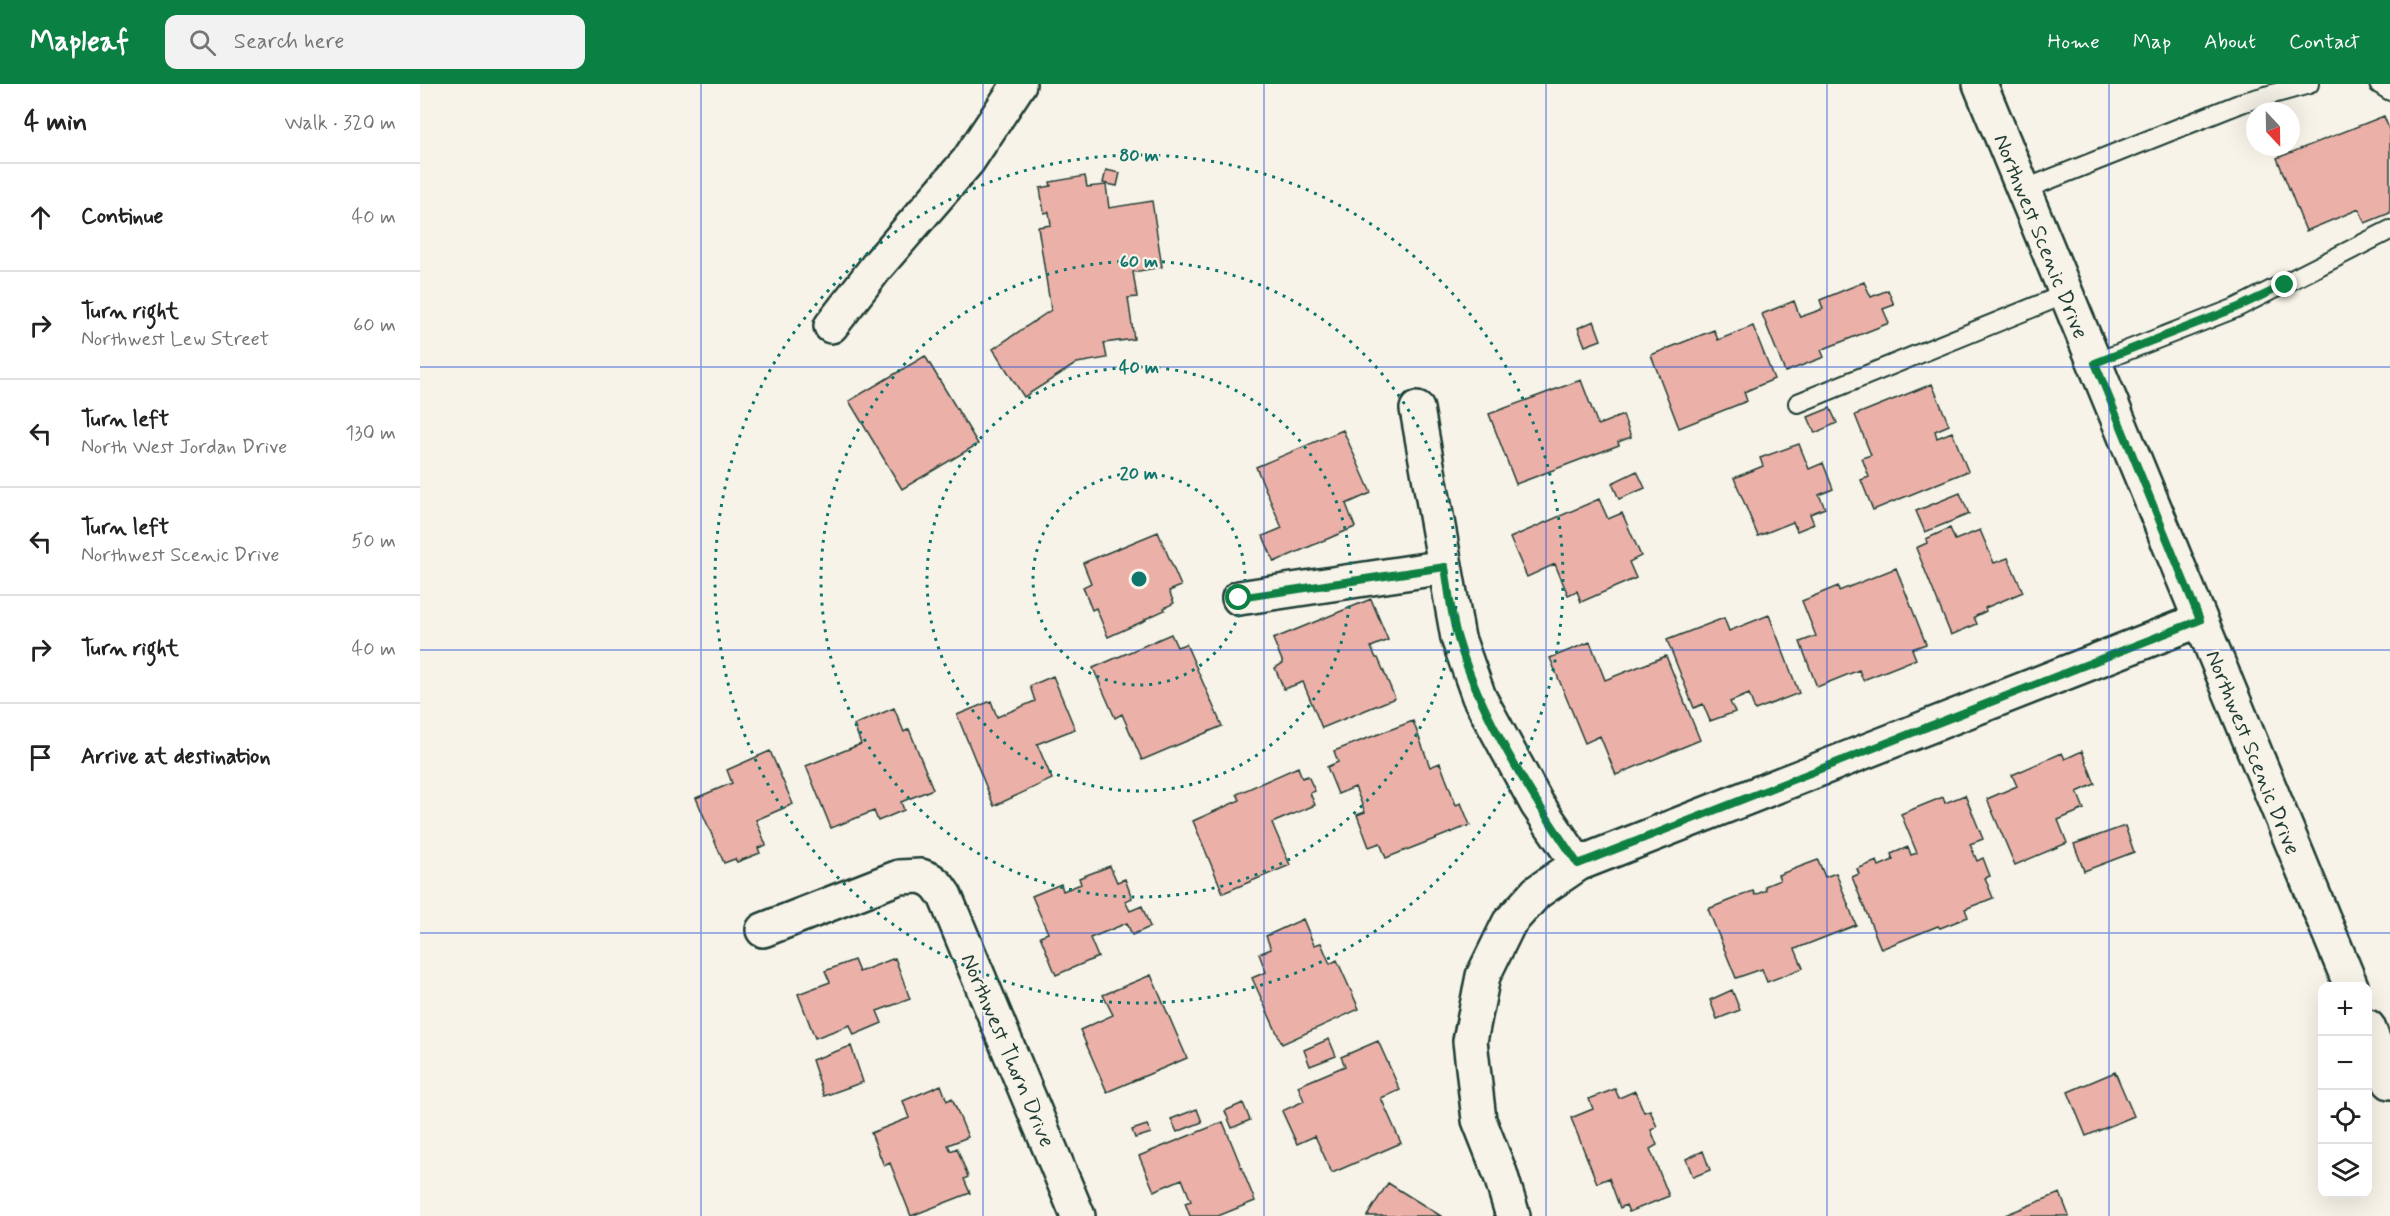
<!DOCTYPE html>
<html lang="en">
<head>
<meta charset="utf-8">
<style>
	body { margin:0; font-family:Mynerve,sans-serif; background:#f2f2f2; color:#222 }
	.controls { position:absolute; right:18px; bottom:18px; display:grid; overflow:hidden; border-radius:12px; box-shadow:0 6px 24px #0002 }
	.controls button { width:54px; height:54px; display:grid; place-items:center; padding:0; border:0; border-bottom:2px solid #e0e0e0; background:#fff; color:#222; font:30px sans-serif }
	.compass { position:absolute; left:1826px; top:18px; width:54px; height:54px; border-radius:50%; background:#fff; box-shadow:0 6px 24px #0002; rotate:158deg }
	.stop { position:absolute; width:18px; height:18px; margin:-14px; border:4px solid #0b8043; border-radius:50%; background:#fff }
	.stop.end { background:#0b8043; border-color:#fff; box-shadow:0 2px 6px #0008 }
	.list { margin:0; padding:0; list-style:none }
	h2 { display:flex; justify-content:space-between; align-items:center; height:78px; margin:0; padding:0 24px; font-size:26px }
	h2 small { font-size:20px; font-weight:400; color:#767676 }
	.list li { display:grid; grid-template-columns:39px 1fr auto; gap:18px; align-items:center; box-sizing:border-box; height:108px; padding:0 24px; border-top:2px solid #e0e0e0 }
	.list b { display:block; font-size:22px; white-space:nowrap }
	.list p { margin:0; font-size:20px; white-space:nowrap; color:#767676 }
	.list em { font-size:20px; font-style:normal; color:#767676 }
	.icon { flex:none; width:33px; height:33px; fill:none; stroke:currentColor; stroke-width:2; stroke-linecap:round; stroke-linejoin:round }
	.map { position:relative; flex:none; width:1970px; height:1132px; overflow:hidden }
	header { display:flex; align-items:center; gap:36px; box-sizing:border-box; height:84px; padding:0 30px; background:#0b8043; color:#fff }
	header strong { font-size:28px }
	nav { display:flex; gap:33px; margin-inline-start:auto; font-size:21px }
	.search { width:420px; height:54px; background:#f2f2f2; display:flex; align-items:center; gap:15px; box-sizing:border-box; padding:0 21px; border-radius:12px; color:#767676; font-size:22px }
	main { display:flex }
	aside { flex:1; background:#fff }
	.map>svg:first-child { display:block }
</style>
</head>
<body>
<header>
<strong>Mapleaf</strong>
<div class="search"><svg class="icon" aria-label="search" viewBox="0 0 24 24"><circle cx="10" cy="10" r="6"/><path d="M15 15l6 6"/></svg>Search here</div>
<nav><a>Home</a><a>Map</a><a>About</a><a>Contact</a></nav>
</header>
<main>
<aside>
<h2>4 min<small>Walk · 320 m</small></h2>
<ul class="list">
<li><svg class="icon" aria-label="ahead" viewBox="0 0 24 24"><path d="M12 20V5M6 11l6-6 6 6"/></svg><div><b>Continue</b></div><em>40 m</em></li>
<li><svg class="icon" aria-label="right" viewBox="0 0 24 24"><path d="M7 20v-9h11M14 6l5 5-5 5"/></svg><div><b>Turn right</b><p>Northwest Lew Street</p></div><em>60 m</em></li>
<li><svg class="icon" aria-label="left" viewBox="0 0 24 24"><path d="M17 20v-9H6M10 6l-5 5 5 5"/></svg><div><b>Turn left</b><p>North West Jordan Drive</p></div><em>130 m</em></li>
<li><svg class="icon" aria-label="left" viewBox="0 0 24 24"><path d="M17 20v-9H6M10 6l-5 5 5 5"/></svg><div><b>Turn left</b><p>Northwest Scenic Drive</p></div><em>50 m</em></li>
<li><svg class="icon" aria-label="right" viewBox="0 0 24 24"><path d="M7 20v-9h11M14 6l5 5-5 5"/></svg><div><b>Turn right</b></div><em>40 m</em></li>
<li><svg class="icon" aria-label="arrive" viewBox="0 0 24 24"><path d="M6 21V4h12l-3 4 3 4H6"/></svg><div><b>Arrive at destination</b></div></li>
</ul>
</aside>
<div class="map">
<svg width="1970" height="1132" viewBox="0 0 1970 1132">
	<rect width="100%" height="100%" fill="#f7f3e8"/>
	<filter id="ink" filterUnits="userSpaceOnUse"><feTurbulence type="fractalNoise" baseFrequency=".0167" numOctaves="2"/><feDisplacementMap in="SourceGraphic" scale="12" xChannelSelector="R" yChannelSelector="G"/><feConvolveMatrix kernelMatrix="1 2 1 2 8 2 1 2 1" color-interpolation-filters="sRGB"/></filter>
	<g filter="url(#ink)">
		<path fill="#ebb1a8" stroke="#1f3d34" stroke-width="1.5" d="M1964 32 1970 48V129L1945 139 1939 125 1886 147 1857 74Z
			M686 86 700 89 697 102 683 99Z
			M665 92 667 103 686 101 689 124 732 117 742 183 713 188 717 213 708 214 714 255 684 259 687 274 657 279 604 313 573 265 631 226 618 143 631 141 629 128 624 129 620 104 631 102 630 98Z
			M1444 198 1451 213 1468 206 1474 221 1463 225 1469 239 1401 266 1404 273 1365 288 1342 230 1374 217 1380 233 1403 225 1400 216Z
			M1174 237 1181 256 1165 262 1158 244Z
			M1333 242 1354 295 1324 308 1327 317 1259 344 1231 271 1294 246 1298 256Z
			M505 272 558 360 482 405 429 317Z
			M1161 296 1178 341 1203 331 1211 353 1198 358 1199 361 1096 400 1069 330Z
			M1512 300 1529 341 1515 347 1517 354 1532 348 1548 387 1453 426 1441 396 1449 393 1442 374 1451 371 1435 331Z
			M1410 324 1417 339 1395 349 1388 333Z
			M923 346 951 409 926 420 935 443 854 478 843 452 862 444 836 383Z
			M1379 360 1389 385 1403 379 1413 405 1399 411 1405 424 1390 430 1394 440 1377 447 1373 438 1338 452 1314 394 1343 382 1340 374Z
			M1217 387 1225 404 1199 415 1192 399Z
			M1540 409 1549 430 1505 448 1496 427Z
			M1179 415 1188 435 1202 429 1221 472 1209 478 1216 494 1161 518 1157 507 1148 511 1135 480 1107 493 1090 454Z
			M1530 444 1535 456 1560 446 1574 479 1588 474 1603 508 1565 524 1566 527 1554 533 1557 540 1531 551 1496 464 1507 459 1506 455Z
			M738 448 761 502 749 507 754 519 744 524 745 526 725 535 726 536 688 553 676 524 672 526 663 503 671 499 663 479Z
			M1476 484 1506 560 1492 565 1496 575 1443 596 1439 586 1397 603 1380 558 1396 552 1382 517 1418 502 1419 507Z
			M951 515 968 556 951 563 956 574H958L975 614 902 644 883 598 864 605 855 584 863 579 853 555Z
			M1349 531 1379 609 1335 626 1329 610 1310 618 1315 628 1290 637 1283 620 1274 624 1247 556 1304 534 1309 547Z
			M751 550 757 563 766 560 802 642 722 676 702 630 695 634 673 584Z
			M1170 558 1185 596 1246 572 1280 656 1196 691 1180 652 1165 659 1130 574Z
			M633 592 655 645 617 660 632 695 574 722 537 631 571 617 577 633 615 617 610 602Z
			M474 624 484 648 489 645 513 705 481 718 484 726 458 737 454 727 411 744 386 682 441 660 434 641Z
			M993 637 1010 683 1020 679 1036 721 1041 719 1050 741 966 774 960 759 949 763 937 731 945 728 935 703 918 710 907 683 918 678 914 667Z
			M350 667 373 720 336 736 346 761 338 764 340 769 317 778 315 775 304 779 276 714 312 699 307 686Z
			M1662 667 1675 700 1657 708 1664 725 1638 736 1647 759 1595 781 1567 715 1597 702 1592 691 1642 669 1645 675Z
			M878 683 882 694 888 692 895 707 890 709 895 721 852 739 870 781 803 809 773 737 820 716 817 710Z
			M1545 711 1563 755 1550 760 1557 777 1563 774 1570 792 1565 794 1573 814 1545 825 1548 833 1520 844 1518 842 1461 865 1432 793 1439 790 1437 785 1457 777 1459 782 1473 776 1471 770 1488 763 1491 771 1497 769 1481 730 1523 713 1525 719Z
			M1705 742 1714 768 1664 787 1654 760Z
			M1398 776 1405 793 1416 789 1436 841 1375 865 1383 884 1347 898 1342 885 1316 894 1288 825 1333 807 1335 811 1346 806 1345 802 1360 796 1358 791Z
			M690 782 697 798 705 795 712 814 705 817 710 827 722 822 730 843 712 851 707 839 670 854 678 873 636 891 620 852 628 849 612 812 641 800 643 807 661 800 659 794Z
			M883 835 894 861 901 859 910 880 917 876 939 925 862 960 832 894 846 888 839 870 851 865 846 852Z
			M475 874 490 915 457 927 462 939 434 951 430 941 395 954 378 910 410 898 405 887 434 876 439 888Z
			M731 891 767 974 687 1008 660 946 693 931 683 911Z
			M1312 906 1320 926 1297 935 1290 916Z
			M909 955 916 972 890 982 884 966Z
			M958 957 980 1006 961 1014 981 1059 912 1089 895 1052 877 1060 862 1027 884 1017 878 1002 925 982 921 973Z
			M431 962 443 998 404 1012 392 976Z
			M1695 988 1714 1032 1666 1052 1648 1008Z
			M521 1001 527 1017 532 1014 548 1053 528 1061 531 1067 537 1064 548 1093 544 1095 550 1109 491 1132 470 1079 464 1082 451 1049 489 1034 483 1017Z
			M1195 1005 1199 1014 1215 1007 1224 1028 1230 1026 1237 1043 1231 1046 1237 1061 1230 1065 1249 1112 1209 1128 1206 1121 1200 1124 1189 1094 1177 1099 1151 1034 1173 1025 1169 1015Z
			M823 1019 830 1036 812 1044 805 1027Z
			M777 1025 782 1038 757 1048 751 1035Z
			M803 1038 835 1117 798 1132H770L765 1119 771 1117 762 1095 734 1107 719 1072Z
			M727 1041 731 1049 715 1054 712 1046Z
			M1283 1067 1290 1086 1273 1093 1266 1075Z
			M968 1099 1021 1132H947Z
			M1640 1109 1649 1132H1585V1131Z"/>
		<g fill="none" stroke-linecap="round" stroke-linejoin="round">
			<g stroke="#1f3d34" stroke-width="22">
				<path id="lane" d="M1959 0 1970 7
					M1603 106 1824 18 1889 0
					M1675 279 1816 224 1970 146
					M1378 319 1646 210"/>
			</g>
			<g stroke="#1f3d34" stroke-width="38">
				<path id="street" d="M411 242 458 181 548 77 599 0
					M997 325 1038 554 1059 613 1117 720 1158 780
					M819 514 1025 483
					M343 846 479 793 501 792 511 796 518 802 525 812 658 1132
					M1093 1132 1080 1089 1059 1036 1050 957 1063 892 1089 839 1117 808 1158 780 1780 536"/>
			</g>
			<g stroke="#1f3d34" stroke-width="38">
				<path id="secondary" d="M1560 0 1931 902
					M1948 943 1970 998"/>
			</g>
			<use href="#lane" stroke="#f7f3e8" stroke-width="18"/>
			<use href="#street" stroke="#f7f3e8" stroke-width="33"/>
			<use href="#secondary" stroke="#f7f3e8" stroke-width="33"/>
		</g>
	</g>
	<g fill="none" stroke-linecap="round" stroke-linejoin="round" filter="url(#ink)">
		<path stroke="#0b8043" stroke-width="8" d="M819 514 1025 483C1029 507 1031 532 1038 555 1060 632 1113 714 1158 780L1780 536 1675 279 1816 224 1865 201"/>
	</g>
	<path fill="none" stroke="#1d4ed8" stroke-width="1.5" stroke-opacity="0.55" d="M281 0V1132M563 0V1132M844 0V1132M1126 0V1132M1407 0V1132M1689 0V1132M0 283H1970M0 566H1970M0 849H1970"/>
	<g fill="none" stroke="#0f766e" stroke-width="3" stroke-dasharray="3 6">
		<circle cx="719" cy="495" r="106"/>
		<circle cx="719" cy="495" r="212"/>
		<circle cx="719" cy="495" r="318"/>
		<circle cx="719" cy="495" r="424"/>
	</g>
	<g text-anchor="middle" stroke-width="4.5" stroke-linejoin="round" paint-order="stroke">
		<g font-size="22" fill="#1f3d34" stroke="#f7f3e8">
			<text transform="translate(1622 152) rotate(68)" y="8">Northwest Scenic Drive</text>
			<text transform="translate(1834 668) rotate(68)" y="8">Northwest Scenic Drive</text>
			<text transform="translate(589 966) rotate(67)" y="8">Northwest Thorn Drive</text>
		</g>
	</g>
	<circle cx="719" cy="495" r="9" fill="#0f766e" stroke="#f7f3e8" stroke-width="3"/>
	<g font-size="18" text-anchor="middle" font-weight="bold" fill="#0f766e" stroke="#f7f3e8" stroke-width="4.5" stroke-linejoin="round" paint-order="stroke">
		<text x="719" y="77">80 m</text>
		<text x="719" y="183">60 m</text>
		<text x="719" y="289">40 m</text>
		<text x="719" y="395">20 m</text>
	</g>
</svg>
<div class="controls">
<button>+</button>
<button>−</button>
<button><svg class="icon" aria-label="locate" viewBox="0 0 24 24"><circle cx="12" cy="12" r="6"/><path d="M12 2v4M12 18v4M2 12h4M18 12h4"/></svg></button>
<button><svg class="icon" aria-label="layers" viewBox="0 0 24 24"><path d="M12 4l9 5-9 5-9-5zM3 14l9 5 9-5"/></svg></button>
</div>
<svg class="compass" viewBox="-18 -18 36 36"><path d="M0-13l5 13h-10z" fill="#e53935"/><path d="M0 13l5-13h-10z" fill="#767676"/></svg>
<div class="stop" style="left:819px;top:514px"></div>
<div class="stop end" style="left:1865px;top:201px"></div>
</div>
</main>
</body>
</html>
